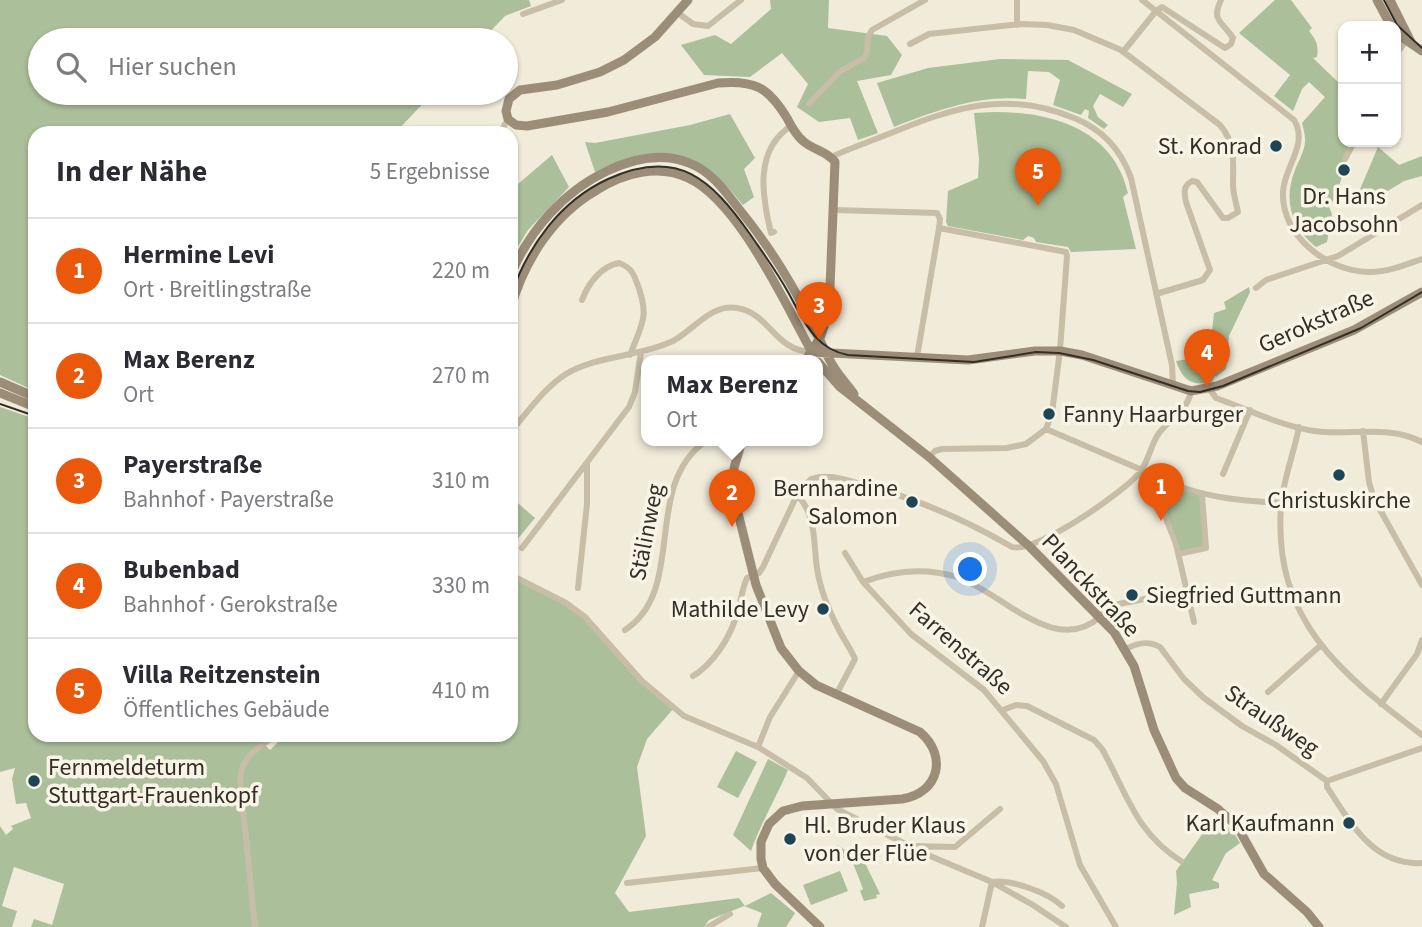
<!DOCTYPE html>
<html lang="de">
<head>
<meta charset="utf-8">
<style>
	body { margin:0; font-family:"Source Sans 3",sans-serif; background:#f2f2f3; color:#2b2b33 }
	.controls { position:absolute; right:21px; top:21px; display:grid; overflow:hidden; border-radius:14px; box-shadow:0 2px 5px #0004 }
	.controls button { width:63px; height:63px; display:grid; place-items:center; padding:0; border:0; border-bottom:2px solid #e1e1e2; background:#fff; color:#2b2b33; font:35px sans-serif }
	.you { position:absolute; left:971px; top:570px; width:24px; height:24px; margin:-18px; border:5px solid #fff; border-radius:50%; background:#1a73e8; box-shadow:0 0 0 10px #1a73e833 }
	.badge { display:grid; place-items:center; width:46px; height:46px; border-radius:50%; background:#ea580c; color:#fff; font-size:23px; font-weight:700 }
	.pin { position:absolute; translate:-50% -58px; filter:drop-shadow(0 2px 4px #0008) }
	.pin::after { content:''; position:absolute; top:37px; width:24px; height:21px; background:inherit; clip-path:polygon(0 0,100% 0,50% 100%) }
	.popup { position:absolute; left:641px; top:355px; width:182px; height:91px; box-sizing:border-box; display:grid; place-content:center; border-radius:14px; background:#fff; filter:drop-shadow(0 2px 5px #0005); font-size:23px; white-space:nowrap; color:#7c7c81 }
	.popup b { font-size:26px; color:#2b2b33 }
	.popup::after { content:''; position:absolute; left:50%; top:100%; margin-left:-14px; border:14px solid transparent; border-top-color:#fff }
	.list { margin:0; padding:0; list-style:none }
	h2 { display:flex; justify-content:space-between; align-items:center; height:91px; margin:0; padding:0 28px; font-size:30px }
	h2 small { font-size:23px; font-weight:400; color:#7c7c81 }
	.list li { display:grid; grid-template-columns:46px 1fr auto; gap:21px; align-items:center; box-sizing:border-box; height:105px; padding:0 28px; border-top:2px solid #e1e1e2 }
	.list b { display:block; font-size:26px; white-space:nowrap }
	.list p { margin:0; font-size:23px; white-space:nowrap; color:#7c7c81 }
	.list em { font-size:23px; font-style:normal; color:#7c7c81 }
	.icon { flex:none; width:38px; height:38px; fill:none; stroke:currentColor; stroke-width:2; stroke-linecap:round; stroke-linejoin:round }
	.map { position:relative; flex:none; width:1422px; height:927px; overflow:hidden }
	.search { position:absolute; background:#fff; box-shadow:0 2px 5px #0004; left:28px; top:28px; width:490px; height:77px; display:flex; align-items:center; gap:18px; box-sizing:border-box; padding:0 24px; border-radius:38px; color:#7c7c81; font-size:26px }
	.panel { position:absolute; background:#fff; box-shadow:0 2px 5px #0004; left:28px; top:126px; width:490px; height:616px; border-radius:21px }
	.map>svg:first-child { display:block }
</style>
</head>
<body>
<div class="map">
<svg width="1422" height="927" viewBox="0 0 1422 927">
	<rect width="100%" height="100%" fill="#f1ebda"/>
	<path fill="#aabf9a" d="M0 0H529L531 6 505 16 482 40H40V93H433L395 133H35V391L0 375Z
		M770 0H829L828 28 887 36 902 55 891 75 857 81 878 133 858 140 850 118 819 122 797 107 808 84 782 53 750 77 704 75 681 45 715 35 731 44 771 9Z
		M1275 0H1291L1312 28 1309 31C1316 40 1319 45 1317 57L1313 58 1339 83 1343 115V142H1352C1343 162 1342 191 1329 207L1332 214 1327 242 1316 247C1291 227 1283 200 1295 170 1299 160 1306 148 1305 139 1305 133 1303 128 1302 123L1325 97 1309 82 1302 89 1293 111 1274 96 1290 75 1239 33Z
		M1000 59 1068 60 1132 94 1123 107 1100 94 1093 106 1098 117 1108 125 1104 129 1088 118 1089 111 1085 109 1081 115 1053 105 1060 80 1049 72 1028 71 1026 99C978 95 938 110 894 127L877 83 928 68Z
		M994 112C1052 112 1113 129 1128 193L1123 197 1136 249 1071 252 1068 247 1036 242 1034 238 1028 236 1023 240 948 226 946 222 948 191 978 178 979 159 974 113Z
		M730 114 755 158 744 169 754 197 743 205C713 169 686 145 636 156 622 159 608 166 595 172L585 142 595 143 690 125Z
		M1378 147 1399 165 1422 156V176L1404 181 1365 205 1358 194Z
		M552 155 569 187 528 230 511 258V190Z
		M1249 287 1250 292 1229 336 1226 369 1216 377 1215 376 1212 382C1193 387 1182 380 1176 361L1213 355 1216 345 1212 331 1214 313 1226 309 1224 302Z
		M0 407 35 419V735H255L270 750 285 735H511V577L566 605 585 620 640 683 674 708 647 739 637 767 646 836 615 893 629 912 739 898 745 906 771 893 795 913 786 927H757L762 913 744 906 709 920 704 927H31L34 919 52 925 64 884 14 867 2 906 17 911 12 927H0V826L6 835 13 829 11 826 31 818 26 803 16 804 12 779 15 768 0 772Z
		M1164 481 1202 495 1206 548 1178 554 1154 489Z
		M511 497 535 518 511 547Z
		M736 751 757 762 738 798 717 787Z
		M768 759 788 770C776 798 761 823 751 851L733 835Z
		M1215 816 1234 833 1240 843 1226 853 1212 880 1219 883V888L1189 894 1191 907 1174 915 1177 883 1176 871Z
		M837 845 865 863 880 894 876 895 877 898 864 901 860 891 863 889 853 863 835 853Z
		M840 871 848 891 811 905 803 885Z"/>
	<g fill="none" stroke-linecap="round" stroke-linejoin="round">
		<path stroke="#c8bda6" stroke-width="6" d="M1142 0 1294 120C1309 144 1284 167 1283 192 1281 236 1328 272 1370 272 1388 272 1405 265 1422 259
			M1156 11 1162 7 1225 48 1231 44 1233 38C1222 21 1211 21 1221 0
			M678 13 693 24 708 26 741 0
			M523 14 562 0
			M1017 25V0
			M910 44 929 34 1021 24 1047 25 1074 30 1121 50 1220 125C1236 144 1233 161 1233 184 1233 194 1236 202 1238 212L1228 218H1223L1197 182 1192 181C1183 186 1184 192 1186 202L1210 270 1203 280 1156 294
			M1123 52 1156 11
			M1396 54 1408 39
			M809 104 839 72 864 58 867 52 868 37 872 30 925 0
			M500 133 508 119
			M831 157C851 148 871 141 891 133 955 107 1007 90 1074 118 1102 129 1121 150 1131 178L1172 365 1173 385
			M1345 159 1354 142
			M834 210 937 213 940 219 939 228 1066 252 1067 256 1060 350 1052 413 1046 429 1026 444 1007 448 942 449 935 451 929 457
			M774 232 771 233C762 196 754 150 791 126
			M1256 288 1266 280 1338 256 1422 205
			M582 300C588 284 601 266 619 263 630 267 633 272 637 283 650 317 642 323 630 355
			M917 357 939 228
			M1209 388 1216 398C1247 409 1281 426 1314 431 1350 436 1388 424 1422 442
			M1299 427C1294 453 1283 480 1281 506 1273 620 1339 672 1422 735
			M1046 429 1142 470C1151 478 1161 480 1172 484 1210 498 1241 501 1282 503
			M511 431C528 412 544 388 566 374 598 355 639 357 673 341 694 330 710 304 737 308 770 313 774 351 812 352
			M1363 431 1369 482 1374 499 1422 585
			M1223 474 1250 410
			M1149 476 1176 544 1194 622
			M797 495C817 515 813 542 817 568 820 589 829 611 839 630 844 640 851 649 855 659L836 695
			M522 548 629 407 635 392 641 352
			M845 553 863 582 911 634 984 690 1043 761 1056 784 1080 865 1116 927
			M1178 554 1206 548 1202 495
			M511 575 566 603 585 617 642 681 684 716 758 747 807 778 837 809 923 853 992 882 1033 905 1066 927
			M863 582C894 570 924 567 957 577 1002 592 1054 657 1100 617
			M578 588 587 504V463
			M1097 613 1108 606 1187 591
			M625 630C688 589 641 486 706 441
			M1126 649C1137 643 1148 640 1160 647L1184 679 1204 698 1242 726 1276 745 1327 781V787C1351 823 1373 866 1422 863
			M693 676C713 664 729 639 736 617 741 604 741 591 747 578L759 573 763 567 797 495 811 479C829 473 846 480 864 485 918 499 964 519 1012 547 1035 554 1126 491 1140 472 1149 460 1151 444 1159 433 1171 418 1188 410 1191 391
			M1268 692 1321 645
			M1381 704 1417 654 1422 640
			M1003 710 1016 705 1027 706 1094 740 1102 749C1127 793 1135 832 1181 861
			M758 747 770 717 799 671
			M1327 781 1422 748
			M911 846 955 847 1000 809
			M627 883 763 868
			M255 927 240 780C242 755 257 750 275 735
			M708 927 730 914
			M982 927 992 882C1011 879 1049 893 1062 906"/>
		<path stroke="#9c8d78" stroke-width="9" d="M688 0 655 37 624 60 600 72 557 85 520 90 509 99 506 111 508 119 516 125 527 126 608 112 718 83C755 80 768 87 787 118 791 126 796 135 803 141 813 150 827 151 835 162L829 312 820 338 805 361
			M1377 0 1391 26
			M1390 0 1411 42
			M1396 33 1422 51
			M511 274C530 230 563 192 607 171 632 159 662 152 689 163 711 171 725 191 739 209 766 242 789 278 808 316 817 332 823 349 832 364 838 375 847 384 854 394
			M511 307C525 260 553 215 597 190 624 173 658 164 688 178 739 201 786 306 813 354
			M812 352 968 360 1035 351H1060L1082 355 1191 391 1217 386 1354 330 1422 292
			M818 362 840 387 929 457 1029 546 1114 632 1134 666 1154 730 1176 778 1185 788 1218 809 1237 826 1264 874 1307 912 1319 927
			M0 382 35 397
			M0 393 35 407
			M742 441 734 468 735 501 756 585 781 648 799 671 816 685 920 732C948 756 939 793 902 799L802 806 783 811 769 824 761 842V859L763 868 775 884 820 927"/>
		<path stroke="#342e27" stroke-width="2" d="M1384 0 1397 25 1422 48
			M511 295C528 246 560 201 608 179 678 147 711 179 750 234 763 253 777 272 788 292 803 319 814 349 848 355L974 362 1036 352 1059 353 1093 360 1188 391 1200 392 1223 386 1361 328 1422 292
			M0 404 35 416"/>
	</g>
	<g fill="#1e4555" stroke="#f8f4e6" stroke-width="2.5">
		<circle cx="1276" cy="146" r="7"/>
		<circle cx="1344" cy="170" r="7"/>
		<circle cx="1049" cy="414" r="7"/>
		<circle cx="1339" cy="475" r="7"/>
		<circle cx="912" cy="502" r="7"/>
		<circle cx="1132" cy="595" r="7"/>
		<circle cx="823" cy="609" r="7"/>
		<circle cx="34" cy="781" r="7"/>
		<circle cx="1349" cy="823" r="7"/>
		<circle cx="790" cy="839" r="7"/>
	</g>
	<g text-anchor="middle" stroke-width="7" stroke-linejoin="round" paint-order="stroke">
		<g font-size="24" fill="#342e27" stroke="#f8f4e6" text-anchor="end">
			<text x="1262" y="154">St. Konrad</text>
			<text x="1344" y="204" text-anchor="middle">Dr. Hans<tspan x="1344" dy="28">Jacobsohn</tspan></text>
			<text x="1063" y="422" text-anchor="start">Fanny Haarburger</text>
			<text x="898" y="496">Bernhardine<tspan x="898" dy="28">Salomon</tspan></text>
			<text x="1339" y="508" text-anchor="middle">Christuskirche</text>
			<text x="1146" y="603" text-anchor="start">Siegfried Guttmann</text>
			<text x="809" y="617">Mathilde Levy</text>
			<text x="48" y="775" text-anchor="start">Fernmeldeturm<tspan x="48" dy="28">Stuttgart-Frauenkopf</tspan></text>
			<text x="1335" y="831">Karl Kaufmann</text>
			<text x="804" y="833" text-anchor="start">Hl. Bruder Klaus<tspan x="804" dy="28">von der Flüe</tspan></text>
		</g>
		<g font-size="24" fill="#342e27" stroke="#f8f4e6">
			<text transform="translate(1316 321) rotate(-24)" y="8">Gerokstraße</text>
			<text transform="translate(646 532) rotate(-79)" y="8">Stälinweg</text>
			<text transform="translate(1091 585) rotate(47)" y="8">Planckstraße</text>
			<text transform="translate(961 648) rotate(41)" y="8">Farrenstraße</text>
			<text transform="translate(1272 720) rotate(34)" y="8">Straußweg</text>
		</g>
	</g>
</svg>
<div class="controls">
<button>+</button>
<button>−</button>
</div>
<div class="you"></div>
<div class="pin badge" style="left:1161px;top:521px">1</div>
<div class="pin badge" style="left:732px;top:527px">2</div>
<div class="popup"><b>Max Berenz</b>Ort</div>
<div class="pin badge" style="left:819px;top:340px">3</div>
<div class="pin badge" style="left:1207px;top:387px">4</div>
<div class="pin badge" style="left:1038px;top:206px">5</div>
<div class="search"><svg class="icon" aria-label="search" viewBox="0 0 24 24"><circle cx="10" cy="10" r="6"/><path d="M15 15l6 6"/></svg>Hier suchen</div>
<section class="panel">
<h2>In der Nähe<small>5 Ergebnisse</small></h2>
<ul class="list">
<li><span class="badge">1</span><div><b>Hermine Levi</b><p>Ort · Breitlingstraße</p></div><em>220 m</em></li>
<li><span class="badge">2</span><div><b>Max Berenz</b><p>Ort</p></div><em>270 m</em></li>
<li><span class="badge">3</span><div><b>Payerstraße</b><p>Bahnhof · Payerstraße</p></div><em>310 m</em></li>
<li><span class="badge">4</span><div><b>Bubenbad</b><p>Bahnhof · Gerokstraße</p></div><em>330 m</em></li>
<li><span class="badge">5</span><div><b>Villa Reitzenstein</b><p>Öffentliches Gebäude</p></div><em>410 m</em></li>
</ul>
</section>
</div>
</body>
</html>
